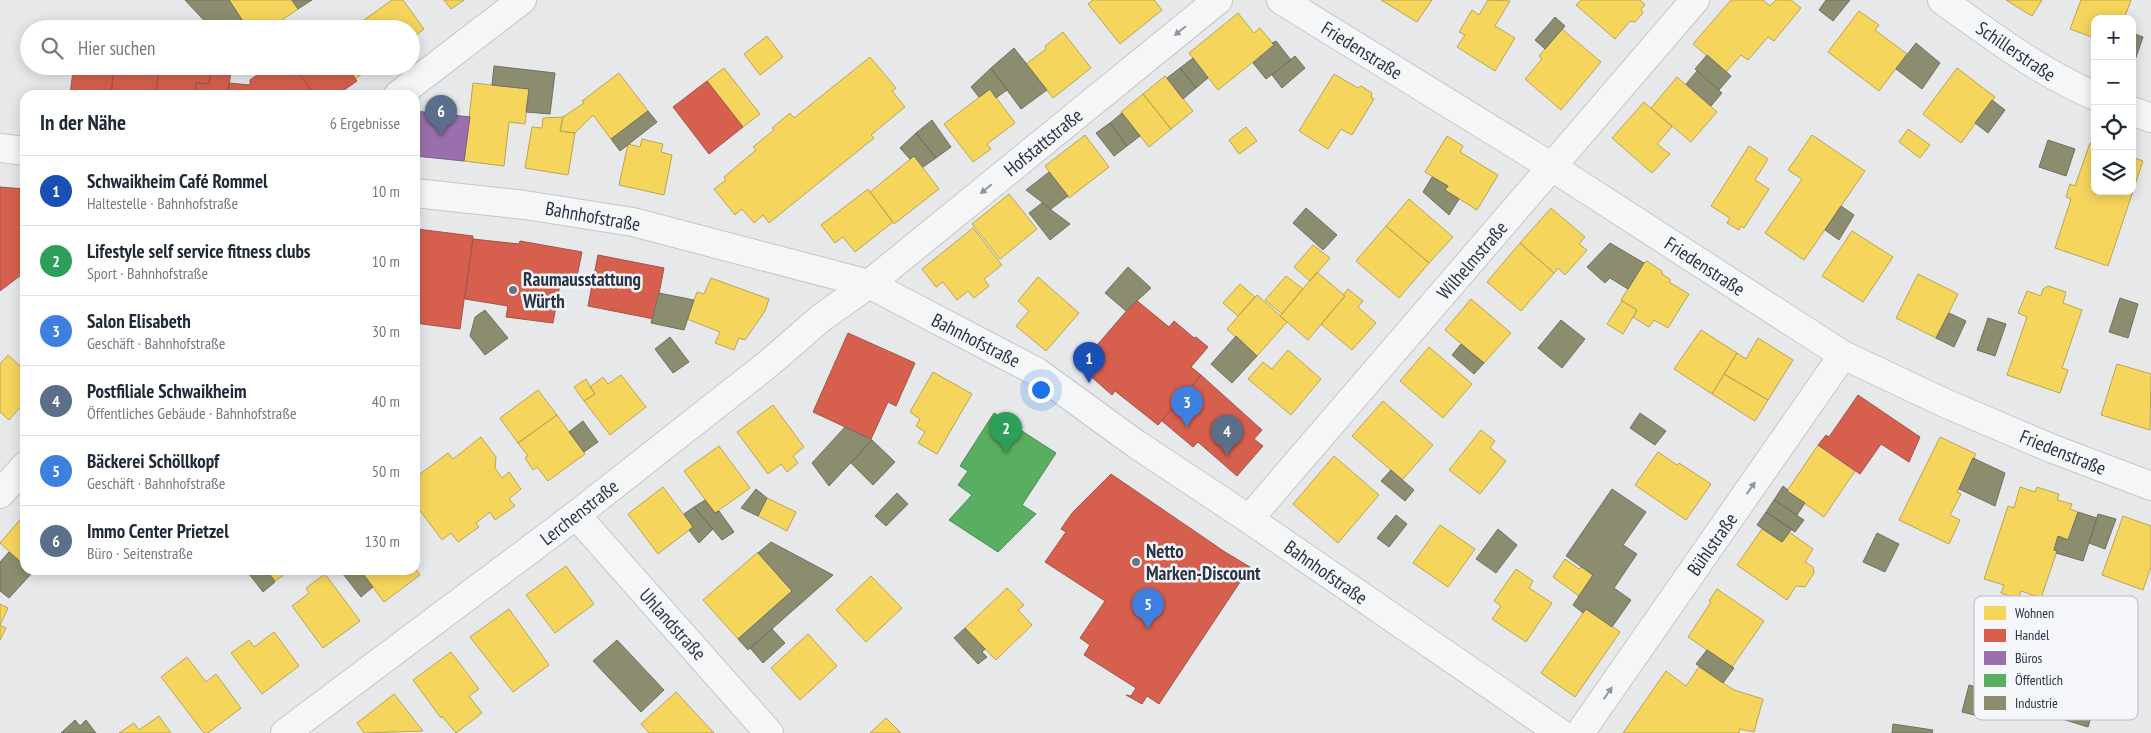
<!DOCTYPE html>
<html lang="de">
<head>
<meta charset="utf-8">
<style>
	body { margin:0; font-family:"PT Sans Narrow",sans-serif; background:#f2f2f3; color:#1f2937 }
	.controls { position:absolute; right:15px; top:15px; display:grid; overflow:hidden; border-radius:10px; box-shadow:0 2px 12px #0003 }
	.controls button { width:45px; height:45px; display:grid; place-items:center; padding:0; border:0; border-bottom:1px solid #e0e1e3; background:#fff; color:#1f2937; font:25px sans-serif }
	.you { position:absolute; left:1040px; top:389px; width:18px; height:18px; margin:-12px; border:4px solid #fff; border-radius:50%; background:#1a73e8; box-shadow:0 0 0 8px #1a73e833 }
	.badge { display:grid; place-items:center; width:32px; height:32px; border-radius:50%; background:#6c737f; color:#fff; font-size:16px; font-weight:700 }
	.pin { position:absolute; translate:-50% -41px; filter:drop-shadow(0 1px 2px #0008) }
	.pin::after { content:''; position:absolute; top:26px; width:18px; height:15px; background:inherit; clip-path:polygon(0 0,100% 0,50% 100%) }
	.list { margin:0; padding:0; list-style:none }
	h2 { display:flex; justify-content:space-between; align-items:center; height:65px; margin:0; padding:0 20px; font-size:21px }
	h2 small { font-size:16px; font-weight:400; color:#747a83 }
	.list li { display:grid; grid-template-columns:32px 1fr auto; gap:15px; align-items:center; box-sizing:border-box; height:70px; padding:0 20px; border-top:1px solid #e0e1e3 }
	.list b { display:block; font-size:19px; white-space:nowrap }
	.list p { margin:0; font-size:16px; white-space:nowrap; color:#747a83 }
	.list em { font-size:16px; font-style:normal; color:#747a83 }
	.icon { flex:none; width:28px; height:28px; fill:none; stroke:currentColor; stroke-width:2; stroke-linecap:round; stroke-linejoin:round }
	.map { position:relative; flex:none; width:2151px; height:733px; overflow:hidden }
	.search { position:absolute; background:#fff; box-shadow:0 2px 12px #0003; left:20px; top:20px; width:400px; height:55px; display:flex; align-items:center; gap:12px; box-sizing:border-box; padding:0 18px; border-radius:28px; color:#747a83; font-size:19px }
	.panel { position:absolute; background:#fff; box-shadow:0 2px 12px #0003; left:20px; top:90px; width:400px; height:485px; border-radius:15px }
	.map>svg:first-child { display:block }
</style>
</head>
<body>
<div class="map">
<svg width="2151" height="733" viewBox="0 0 2151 733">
	<rect width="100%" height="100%" fill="#e6e8ea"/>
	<path fill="#f6d55c" stroke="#b9a555" d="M229 0H292L298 9 269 29H248Z
		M392 0H403L424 29 411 39V29H371L364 20Z
		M444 0H464L451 9Z
		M1093 0H1154L1162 10 1120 44 1088 4Z
		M1381 0H1432L1417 22Z
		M1488 0 1510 1 1495 26 1515 38 1495 71 1457 47 1465 35 1459 32 1472 10 1479 15Z
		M1581 0H1640L1645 5 1641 9 1643 13 1635 22 1630 21 1615 39 1576 5Z
		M1731 0H1763L1770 6 1776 0H1791L1801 8 1774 41 1768 37 1748 60 1741 55 1726 72 1693 44Z
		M2006 0H2042L2032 16Z
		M2081 0H2131L2124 19H2095V38L2070 29Z
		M1859 11 1879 25 1875 30 1907 54 1879 91 1828 52Z
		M1238 13 1254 33 1260 28 1274 45 1218 90 1189 53Z
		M364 20 371 29H353Z
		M1562 29 1601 62 1561 110 1525 79 1542 59 1539 56Z
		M1063 32 1091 68 1053 98 1026 64 1046 49 1045 46Z
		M767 36 783 57 760 75 744 54Z
		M870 57 896 88 892 91 905 107 871 135 874 138 769 223 763 215 754 223 742 209 735 215 714 189 726 180 724 177 756 150 753 147 774 130 772 128 790 113 794 118Z
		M346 66H373L355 79Z
		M724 68 760 114 743 127 707 81Z
		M1957 68 1995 97 1961 143 1923 114Z
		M619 73 648 111 611 139 593 115 575 133 560 131 563 117 584 103 582 101Z
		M1334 74 1358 88 1361 86 1372 93 1371 97 1374 99 1352 135 1341 129 1328 149 1299 131Z
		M1165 76 1193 111 1171 129 1143 94Z
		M1677 77 1717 112 1691 142 1651 108Z
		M473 83 529 89 525 124 509 122 504 166 464 161Z
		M990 89 1015 123 987 144 991 149 973 162 944 124Z
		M1143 94 1171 129 1149 147 1121 112Z
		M1644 102 1672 127 1657 144 1670 154 1652 173 1612 138Z
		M563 117 560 131 575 133 568 175 525 168 532 127 542 128 543 118Z
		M1246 127 1257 141 1239 154 1229 140Z
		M1908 129 1930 145 1920 158 1899 142Z
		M1085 135 1109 167 1069 198 1045 166Z
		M1812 135 1865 171 1804 260 1765 233 1802 179 1788 170Z
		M1447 136 1463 146 1460 152 1498 175 1477 210 1445 190 1448 186 1425 172Z
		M642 139 663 144 661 152 672 155 664 195 619 185 628 144 640 147Z
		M2090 143 2095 144V191H2132V157L2143 161 2108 266 2055 248 2071 199 2066 197 2070 184 2075 186Z
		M1749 146 1768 159 1755 180 1769 189 1744 228 1741 226 1739 230 1727 223 1730 218 1711 206Z
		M914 156 939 189 894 224 870 192Z
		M868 189 893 222 855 252 843 237 835 243 821 225Z
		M1009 194 1037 229 1000 259 972 224Z
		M1409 199 1453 237 1429 263 1386 226Z
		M1551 208 1585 237 1579 244 1587 250 1565 275 1558 268 1554 273 1520 243Z
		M1386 226 1429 263 1399 298 1356 261Z
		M973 228 1002 265 984 279 989 286 974 298 968 291 957 300 943 282 936 287 922 269Z
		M1852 231 1893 257 1863 302 1822 276Z
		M1520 243 1554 273 1521 311 1487 282Z
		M1313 245 1330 258 1310 281 1294 267Z
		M1647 261 1662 271V274L1671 280 1669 282 1689 294 1668 328 1654 320 1649 327 1633 317 1637 310 1621 300 1644 263Z
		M1317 272 1345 296 1308 340 1280 316Z
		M1918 274 1958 294 1936 338 1896 318Z
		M1286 276 1303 289 1282 314 1265 300Z
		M1038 277 1079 313 1046 351 1016 326 1029 311 1018 301Z
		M711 278 769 299 765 311 745 340 739 338 734 350 715 343 720 332 687 319 697 292 704 294Z
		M1240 284 1255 297 1238 316 1223 303Z
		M2048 286 2066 292 2063 303 2082 310 2062 368 2068 370 2060 393 2007 375 2027 317 2018 313 2027 291 2041 296 2043 289Z
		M1348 289 1363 301 1358 307 1376 323 1352 350 1321 324 1345 296 1343 295Z
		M1257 295 1287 322 1257 356 1227 329Z
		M1471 299 1511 333 1484 363 1445 330Z
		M1622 301 1637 310 1623 334 1607 324Z
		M1701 330 1737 353 1712 394 1674 369Z
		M1758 338 1793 360 1768 400 1724 374 1737 353 1746 359Z
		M1429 347 1472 384 1443 418 1400 381Z
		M1288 350 1321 379 1291 415 1248 379 1263 362 1272 369Z
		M8 355 25 371V402L9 420 0 412V364Z
		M2117 364 2151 374 2150 430 2101 415Z
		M933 372 972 394 937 454 918 443 925 432 916 426 920 419 910 412Z
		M1724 374 1768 400 1755 421 1712 394Z
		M621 375 646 407 610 435 584 401 595 394 590 387 603 377 608 384Z
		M586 379 595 394 584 401 574 387Z
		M538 390 557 415 518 443 500 418Z
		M1383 401 1433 445 1402 480 1352 436Z
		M773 405 804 447 793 456 798 463 787 472 781 464 768 474 737 432Z
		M557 415 585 454 548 481 537 467 533 470 525 458 528 456 518 443Z
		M1481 430 1495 441 1490 448 1506 461 1480 494 1449 470Z
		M481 437 496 457 495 468 502 478 509 472 521 489 509 499 515 506 495 520 490 512 476 523 479 527 458 542 451 533 442 540 415 504V483L419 480 420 474 448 453 453 459Z
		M1940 437 1976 454 1957 492 1961 494 1950 515 1960 520 1949 544 1899 520Z
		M1818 445 1855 471 1824 517 1787 491Z
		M719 446 750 488 715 513 684 471Z
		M1658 452 1677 465 1679 463 1711 484 1686 520 1635 485Z
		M1334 456 1379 495 1338 543 1293 504Z
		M663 487 693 527 658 554 628 514Z
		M2020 487 2035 492 2037 487 2059 494 2057 500 2072 504 2070 509 2078 512 2068 540 2058 536 2054 550 2057 551 2041 598 2021 591 2018 599 2001 593 2004 585 1984 579 2008 506 2014 508Z
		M767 498 796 512 787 531 758 516Z
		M25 514V566L0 543Z
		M2123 516 2151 526V567L2143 590 2102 575Z
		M1440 525 1475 549 1448 587 1413 563Z
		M1762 529 1782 542 1789 532 1813 549 1805 562 1813 567 1814 573 1805 587 1796 586 1787 600 1737 565Z
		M758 552 792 591 738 639 703 600Z
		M1565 559 1579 569 1582 566 1593 575 1579 596 1553 577Z
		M566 566 594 604 555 633 526 595Z
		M415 568 420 575 384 602 360 570H415Z
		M1516 569 1533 581 1529 588 1552 603 1526 642 1492 619 1501 606 1494 601Z
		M267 570H291L275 581Z
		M325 574 360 621 323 648 292 606 309 593 306 588Z
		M871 576 902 608 866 642 836 610Z
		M1007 588 1024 605 1018 610 1032 625 996 660 965 628Z
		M1717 589 1764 621 1732 667 1688 637 1711 602 1709 601Z
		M0 604 8 608 0 625Z
		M509 609 549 665 513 692 470 637Z
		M1586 609 1620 632 1575 697 1541 673Z
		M0 625 6 628 0 640Z
		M274 632 299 666 262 694 231 653 249 640 254 647Z
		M808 634 837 666 800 700 771 668Z
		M451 652 479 689 469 696 482 713 456 733 442 716 441 718 413 680Z
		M187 657 206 682 216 674 241 708 208 733H204L161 677Z
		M1699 667 1734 690 1763 699 1754 732 1740 729 1739 733H1623L1666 671 1686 686Z
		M676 692 714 733H649L641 724Z
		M394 694 423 731 364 733 357 723Z
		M159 716 171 733H119L134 723 139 730Z
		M886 718 901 733H870Z"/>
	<path fill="#d6604d" stroke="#a3534b" d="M80 66H114L111 95H70L73 71 78 72Z
		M114 66H159L156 95H111Z
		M159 66H211L209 84 196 83 195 95H156Z
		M270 66H293L315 95H228L229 83 250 85V80Z
		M301 66H346L357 81 337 95H315L296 70Z
		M211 68 231 70 228 95H195L196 83 209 84Z
		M707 81 743 127 709 154 673 107Z
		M0 187 25 189V272L0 291Z
		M417 229 473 236 460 329 415 323Z
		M473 239 519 244 520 241 582 252 576 281 561 279 553 323 506 317 508 306 465 299Z
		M598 255 664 268 654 319 588 306Z
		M1136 300 1169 327 1174 321 1194 338 1196 337 1208 347 1191 367 1201 375 1158 425 1115 391 1112 395 1079 366Z
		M848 333 915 363 896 406 888 402 871 439 813 412Z
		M1201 375 1262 430 1254 439 1263 446 1237 476 1198 442 1193 447 1162 421Z
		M1858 395 1920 437 1909 462 1881 444 1860 474 1818 445 1826 435 1829 437Z
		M1111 474 1225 552 1250 567 1159 704 1147 696 1142 704 1126 695 1131 696 1136 688 1084 655 1090 645 1080 638 1105 601 1045 562 1066 532 1061 529 1072 513Z"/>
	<path fill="#9970ab" stroke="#785e8c" d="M415 111 470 117 464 161 415 156Z"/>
	<path fill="#5aae61" stroke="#4c8959" d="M994 413 1056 453 1022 505 1036 514 998 552 949 520 972 495 958 485 968 471 960 466Z"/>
	<path fill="#8c8c6e" stroke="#6f7262" d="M185 0H229L248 29H212Z
		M292 0H312L298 9Z
		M1826 0H1850L1833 21 1819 10Z
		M1555 17 1565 26 1545 49 1535 40Z
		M2132 33 2143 37 2133 66H2132Z
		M1276 41 1291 60 1266 79 1253 63 1274 45 1272 43Z
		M1916 43 1940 63 1922 89 1896 69Z
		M1014 48 1047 90 1021 109 991 68Z
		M1707 55 1731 76 1719 90 1695 69Z
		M1295 56 1305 68 1282 88 1272 75Z
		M1193 58 1208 78 1196 88 1180 68Z
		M494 66 555 73 550 114 526 112 529 89 492 85Z
		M991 68 1007 90 996 98 990 89 979 97 971 87Z
		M1180 68 1196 88 1183 99 1167 78Z
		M1697 71 1722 93 1711 106 1686 84Z
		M1992 100 2005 110 1988 133 1975 123Z
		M648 111 657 122 620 151 611 139Z
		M1122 113 1140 136 1127 146 1110 123Z
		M932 120 951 147 936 158 916 133Z
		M1110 123 1127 146 1114 156 1096 133Z
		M916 133 936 158 923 167 914 156 910 159 900 148Z
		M2048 140 2075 149 2066 176 2039 167Z
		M1049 172 1068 196 1051 209 1026 190Z
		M1432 177 1448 186 1445 190 1459 199 1449 215 1423 192Z
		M1042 203 1070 224 1050 240 1029 213Z
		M1841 206 1854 215 1839 240 1825 230Z
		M1306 208 1337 235 1323 250 1293 223Z
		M1610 243 1644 263 1628 289 1610 278 1605 283 1587 267Z
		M1128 267 1151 288 1126 311 1105 293Z
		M659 293 694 300 684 330 651 323Z
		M2120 298 2138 304 2128 338 2109 332Z
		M485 310 508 338 485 355 470 336 475 317Z
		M1949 313 1966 321 1954 347 1936 338Z
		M1988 318 2006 324 1995 356 1977 350Z
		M1561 320 1585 339 1562 368 1538 348Z
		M1236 336 1257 356 1232 383 1211 364Z
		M670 337 689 362 673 373 655 349Z
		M1461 344 1484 363 1474 374 1452 355Z
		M1640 413 1666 431 1655 445 1630 428Z
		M583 421 598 442 584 452 569 432Z
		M845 427 872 440 829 486 812 463Z
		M872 440 895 462 873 485 851 463Z
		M1973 458 2005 473 1995 506 1959 489Z
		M1391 470 1414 490 1405 501 1381 481Z
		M1783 486 1788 490 1787 491 1805 503 1797 515 1774 500Z
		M756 489 767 498 758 516 741 508Z
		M1612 489 1646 512 1623 545 1637 554 1614 588 1631 600 1612 627 1586 609 1583 613 1573 605 1593 575 1566 556Z
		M897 493 908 504 886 526 875 516Z
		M705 500 715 513 719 511 734 532 722 540 694 507Z
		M1774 500 1804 520 1795 532 1766 512Z
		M694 507 713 529 699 543 689 530 693 527 684 514Z
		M1766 512 1792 529 1782 542 1757 525Z
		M2078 512 2097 518 2083 561 2056 553 2057 551 2054 550 2058 536 2068 540Z
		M2098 514 2116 519 2105 549 2089 543Z
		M1396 515 1407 524 1389 547 1377 538Z
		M1498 529 1517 545 1496 573 1476 559Z
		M1877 533 1899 544 1885 572 1863 562Z
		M771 542 833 575 748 650 738 639 792 591 758 553Z
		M9 552 25 566V570L32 573 9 598 0 591V562Z
		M246 570H266L275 582 263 592Z
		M349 570H360L373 587 361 597 343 574Z
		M965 628 985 649 982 652 987 657 978 664 954 638Z
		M772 629 785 643 763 663 750 648Z
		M2086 629 2115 637 2088 727 2059 718Z
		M617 640 664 690 641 712 593 661Z
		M1707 650 1734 668 1723 683 1696 664Z
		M1969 685 1998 693 1991 719 1962 712Z
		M75 720 80 726 86 720 96 733H61Z
		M1893 724 1933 730 1932 733H1892Z"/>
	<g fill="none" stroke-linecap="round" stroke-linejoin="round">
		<g stroke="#c4c6c8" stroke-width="30">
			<path id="minor" d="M1281 0 1552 167 1843 355 1947 404 2053 449 2151 486
				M1942 0C1991 35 2039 72 2095 96
				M398 95 522 0
				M2132 111 2151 118
				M0 148 25 151
				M415 193 525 205 633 222 869 284 1037 372 1136 444 1249 519 1560 733
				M0 494 25 466
				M576 515 769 733
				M1249 519 1695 0
				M285 733 576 515 768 364 821 318 869 284 1218 0
				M1580 733 1843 355"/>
		</g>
		<use href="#minor" stroke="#f5f6f7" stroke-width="28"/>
	</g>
	<defs><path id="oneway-solid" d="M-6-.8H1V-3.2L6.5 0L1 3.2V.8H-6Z" transform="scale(1.25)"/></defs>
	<g fill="#90959e">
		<use href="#oneway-solid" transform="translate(1180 31) rotate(141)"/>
		<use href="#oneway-solid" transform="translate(986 189) rotate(141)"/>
		<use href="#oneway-solid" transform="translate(1751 488) rotate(-55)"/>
		<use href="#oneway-solid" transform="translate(1608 693) rotate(-55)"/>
	</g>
	<g fill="#6c737f" stroke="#f4f6f9" stroke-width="2">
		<circle cx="513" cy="290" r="5"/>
		<circle cx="1136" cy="562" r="5"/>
	</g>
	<g text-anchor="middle" stroke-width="5" stroke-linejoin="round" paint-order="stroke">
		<g font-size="19" fill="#2b3445" stroke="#f4f6f9">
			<text transform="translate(1362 50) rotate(32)" y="7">Friedenstraße</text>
			<text transform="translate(2016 51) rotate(34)" y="7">Schillerstraße</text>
			<text transform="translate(1043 142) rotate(-39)" y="7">Hofstattstraße</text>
			<text transform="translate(593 216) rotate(10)" y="7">Bahnhofstraße</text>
			<text transform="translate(1472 260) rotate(-49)" y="7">Wilhelmstraße</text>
			<text transform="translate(1705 266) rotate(33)" y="7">Friedenstraße</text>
			<text transform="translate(976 340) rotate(27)" y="7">Bahnhofstraße</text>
			<text transform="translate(2063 452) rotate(22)" y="7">Friedenstraße</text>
			<text transform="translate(579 512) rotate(-38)" y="7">Lerchenstraße</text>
			<text transform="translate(1712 544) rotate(-55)" y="7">Bühlstraße</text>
			<text transform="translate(1326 572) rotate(35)" y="7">Bahnhofstraße</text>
			<text transform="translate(673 624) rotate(48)" y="7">Uhlandstraße</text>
		</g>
		<g font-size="19" font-weight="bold" fill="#2b3445" stroke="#f4f6f9" text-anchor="start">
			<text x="523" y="286">Raumausstattung<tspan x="523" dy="22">Würth</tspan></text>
			<text x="1146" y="558">Netto<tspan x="1146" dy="22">Marken-Discount</tspan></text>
		</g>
	</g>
	<rect x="1974" y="596" width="164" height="124" rx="8" fill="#f4f6f9" stroke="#b8bcc3" stroke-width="1"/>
	<rect x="1984" y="606" width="22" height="14" fill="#f6d55c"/>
	<rect x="1984" y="629" width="22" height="13" fill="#d6604d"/>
	<rect x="1984" y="651" width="22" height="14" fill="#9970ab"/>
	<rect x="1984" y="674" width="22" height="13" fill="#5aae61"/>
	<rect x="1984" y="696" width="22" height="14" fill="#8c8c6e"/>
	<g font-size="14" fill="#2b3445">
		<text x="2015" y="618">Wohnen</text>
		<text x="2015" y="640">Handel</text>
		<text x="2015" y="663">Büros</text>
		<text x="2015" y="685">Öffentlich</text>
		<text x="2015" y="708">Industrie</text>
	</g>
</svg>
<div class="controls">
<button>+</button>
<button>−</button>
<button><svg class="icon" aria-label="locate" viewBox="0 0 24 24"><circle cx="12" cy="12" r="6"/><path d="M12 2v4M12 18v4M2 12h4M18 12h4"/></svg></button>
<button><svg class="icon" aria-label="layers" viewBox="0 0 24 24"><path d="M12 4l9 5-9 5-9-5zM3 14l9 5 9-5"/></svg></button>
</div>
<div class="you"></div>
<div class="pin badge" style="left:1089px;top:383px;background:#1a4fb4">1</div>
<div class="pin badge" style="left:1006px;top:453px;background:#2e9e5b">2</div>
<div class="pin badge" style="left:1187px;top:427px;background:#3f7fe0">3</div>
<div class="pin badge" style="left:1227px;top:456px;background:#5c6f8a">4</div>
<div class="pin badge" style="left:1148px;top:629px;background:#3f7fe0">5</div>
<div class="pin badge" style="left:441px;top:136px;background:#5c6f8a">6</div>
<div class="search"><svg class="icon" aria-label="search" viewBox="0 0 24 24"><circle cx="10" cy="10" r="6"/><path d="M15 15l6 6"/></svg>Hier suchen</div>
<section class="panel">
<h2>In der Nähe<small>6 Ergebnisse</small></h2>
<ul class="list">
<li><span class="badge" style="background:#1a4fb4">1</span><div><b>Schwaikheim Café Rommel</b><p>Haltestelle · Bahnhofstraße</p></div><em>10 m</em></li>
<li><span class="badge" style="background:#2e9e5b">2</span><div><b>Lifestyle self service fitness clubs</b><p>Sport · Bahnhofstraße</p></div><em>10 m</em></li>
<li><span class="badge" style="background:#3f7fe0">3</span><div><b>Salon Elisabeth</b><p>Geschäft · Bahnhofstraße</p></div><em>30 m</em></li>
<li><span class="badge" style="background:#5c6f8a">4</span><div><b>Postfiliale Schwaikheim</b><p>Öffentliches Gebäude · Bahnhofstraße</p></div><em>40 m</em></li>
<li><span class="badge" style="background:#3f7fe0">5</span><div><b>Bäckerei Schöllkopf</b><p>Geschäft · Bahnhofstraße</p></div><em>50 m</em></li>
<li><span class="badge" style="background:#5c6f8a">6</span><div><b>Immo Center Prietzel</b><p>Büro · Seitenstraße</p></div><em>130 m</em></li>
</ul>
</section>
</div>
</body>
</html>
